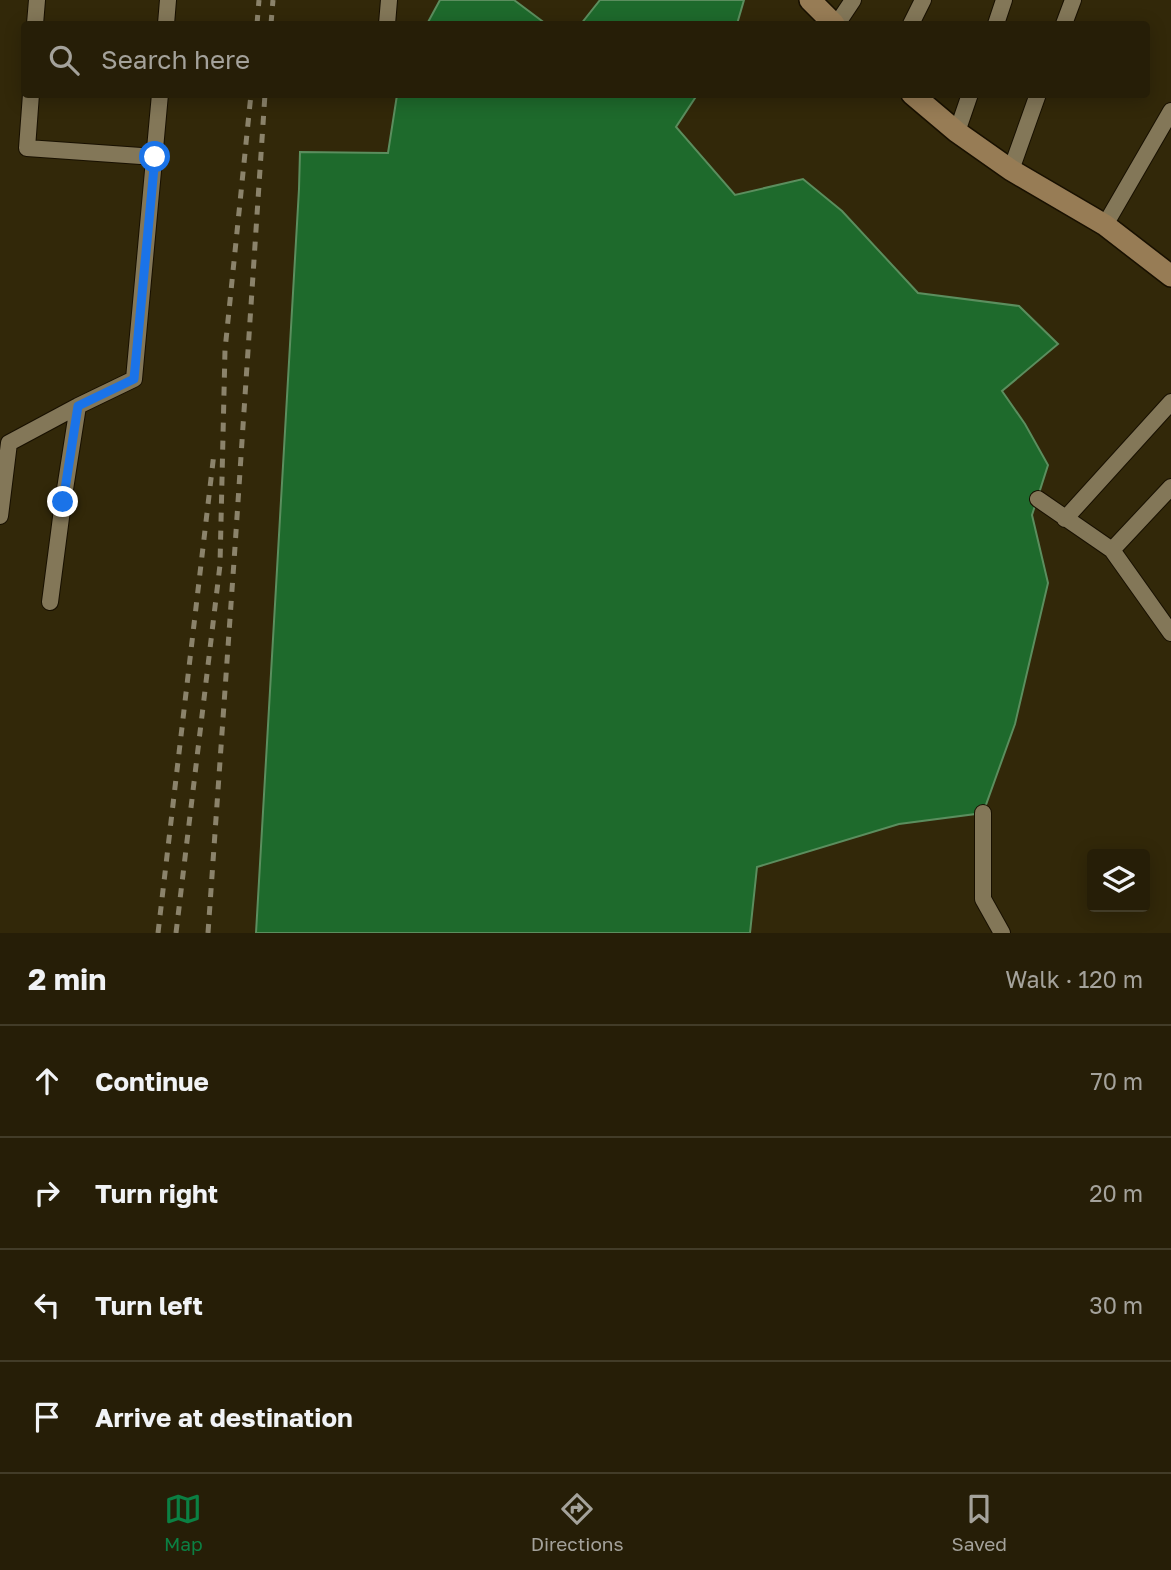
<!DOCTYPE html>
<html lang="en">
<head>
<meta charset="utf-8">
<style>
	body { margin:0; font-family:"Golos Text",sans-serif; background:#2e2711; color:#f1f3f6 }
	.controls { position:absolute; right:21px; bottom:21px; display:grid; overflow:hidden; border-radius:7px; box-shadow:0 4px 18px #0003 }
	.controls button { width:63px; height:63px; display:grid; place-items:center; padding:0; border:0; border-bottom:2px solid #423c28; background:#261e07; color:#f1f3f6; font:35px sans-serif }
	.stop { position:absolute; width:21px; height:21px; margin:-16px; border:5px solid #1a73e8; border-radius:50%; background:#fff }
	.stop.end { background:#1a73e8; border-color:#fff; box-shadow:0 2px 7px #0008 }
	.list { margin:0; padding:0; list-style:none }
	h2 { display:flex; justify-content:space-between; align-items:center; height:91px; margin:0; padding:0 28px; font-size:30px }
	h2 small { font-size:23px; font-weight:400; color:#a4a29b }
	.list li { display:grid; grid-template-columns:46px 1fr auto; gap:21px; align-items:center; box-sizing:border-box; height:112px; padding:0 28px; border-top:2px solid #423c28 }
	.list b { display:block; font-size:26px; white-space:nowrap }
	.list em { font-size:23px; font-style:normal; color:#a4a29b }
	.icon { flex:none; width:38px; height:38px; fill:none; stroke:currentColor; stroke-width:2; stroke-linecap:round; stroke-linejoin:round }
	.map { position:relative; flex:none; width:1171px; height:933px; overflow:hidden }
	.search { position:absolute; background:#261e07; box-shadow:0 4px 18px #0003; left:21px; right:21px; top:21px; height:77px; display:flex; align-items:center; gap:18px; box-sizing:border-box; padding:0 24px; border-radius:7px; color:#a4a29b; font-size:26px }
	.sheet { height:539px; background:#261e07 }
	nav { display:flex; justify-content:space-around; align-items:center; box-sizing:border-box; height:98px; border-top:2px solid #423c28; background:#261e07; font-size:19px; color:#a4a29b }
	nav a { display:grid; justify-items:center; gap:4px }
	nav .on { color:#0b8043 }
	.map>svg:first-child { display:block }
</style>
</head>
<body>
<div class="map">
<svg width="1171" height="933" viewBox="0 0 1171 933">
	<rect width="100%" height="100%" fill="#322809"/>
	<path fill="#1e6a2c" stroke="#5b8e5e" stroke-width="2" d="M440 0H514L546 24H427Z
		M600 0H744L737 24H581Z
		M397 95H697L676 127 735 195 803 179 842 211 918 293 1019 306 1058 344 1002 391 1025 424 1048 465 1032 515 1048 583 1015 724 983 813 899 824 757 867 750 933H256L299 189 300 152 388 153Z"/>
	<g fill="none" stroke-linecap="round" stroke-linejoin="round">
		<g stroke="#181000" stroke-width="18">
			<path id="street" d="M35 24 37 0
				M166 24 168 0
				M387 24 389 0
				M837 24 853 0
				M911 24 923 0
				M996 24 1004 0
				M1064 24 1073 0
				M31 94 27 148 155 157
				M957 132 970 94
				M1011 170 1038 94
				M1105 225 1171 111
				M1038 499 1112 550 1171 633
				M0 516 9 443 78 406 134 379 160 94
				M1065 519 1171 402
				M1112 550 1171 487
				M50 602 63 502 78 406
				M983 813V899L1002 933"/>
		</g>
		<g stroke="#181000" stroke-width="24">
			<path id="secondary" d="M810 0 834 24
				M912 94 957 132 1011 170 1105 225 1171 276"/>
		</g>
		<use href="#street" stroke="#837758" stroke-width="16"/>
		<use href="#secondary" stroke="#977c55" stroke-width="21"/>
		<path stroke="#8b836b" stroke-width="5" stroke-dasharray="9 9" stroke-linecap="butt" d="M257 24 259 0
			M271 24 273 0
			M158 933 214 453
			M176 933 220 565 225 350 251 94
			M208 933 235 547 265 94"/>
	</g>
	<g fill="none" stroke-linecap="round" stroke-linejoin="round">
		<path stroke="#1a73e8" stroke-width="9" d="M63 502 78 406 134 379 155 157"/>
	</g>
</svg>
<div class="controls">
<button><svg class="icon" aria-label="layers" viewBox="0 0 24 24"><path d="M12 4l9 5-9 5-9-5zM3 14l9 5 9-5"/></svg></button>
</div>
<div class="stop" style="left:155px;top:157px"></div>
<div class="stop end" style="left:63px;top:502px"></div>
<div class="search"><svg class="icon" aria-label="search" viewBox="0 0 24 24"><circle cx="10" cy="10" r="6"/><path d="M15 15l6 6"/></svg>Search here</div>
</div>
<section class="sheet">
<h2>2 min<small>Walk · 120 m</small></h2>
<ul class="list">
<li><svg class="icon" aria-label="ahead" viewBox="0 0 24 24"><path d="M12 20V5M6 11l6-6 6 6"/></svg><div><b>Continue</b></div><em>70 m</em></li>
<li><svg class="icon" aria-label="right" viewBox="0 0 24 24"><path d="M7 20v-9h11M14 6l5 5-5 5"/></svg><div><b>Turn right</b></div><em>20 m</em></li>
<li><svg class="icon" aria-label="left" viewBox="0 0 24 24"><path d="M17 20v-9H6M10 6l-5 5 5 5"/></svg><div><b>Turn left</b></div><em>30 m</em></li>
<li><svg class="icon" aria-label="arrive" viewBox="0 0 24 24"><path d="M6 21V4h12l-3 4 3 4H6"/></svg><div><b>Arrive at destination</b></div></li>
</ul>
</section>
<nav>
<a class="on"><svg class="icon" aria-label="map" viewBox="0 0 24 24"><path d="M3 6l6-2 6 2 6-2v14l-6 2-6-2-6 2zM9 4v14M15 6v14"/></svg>Map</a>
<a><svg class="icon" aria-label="directions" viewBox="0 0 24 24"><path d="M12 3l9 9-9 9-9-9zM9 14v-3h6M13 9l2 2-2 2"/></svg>Directions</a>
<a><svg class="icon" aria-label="saved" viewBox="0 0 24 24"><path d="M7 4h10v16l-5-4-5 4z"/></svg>Saved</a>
</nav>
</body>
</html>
